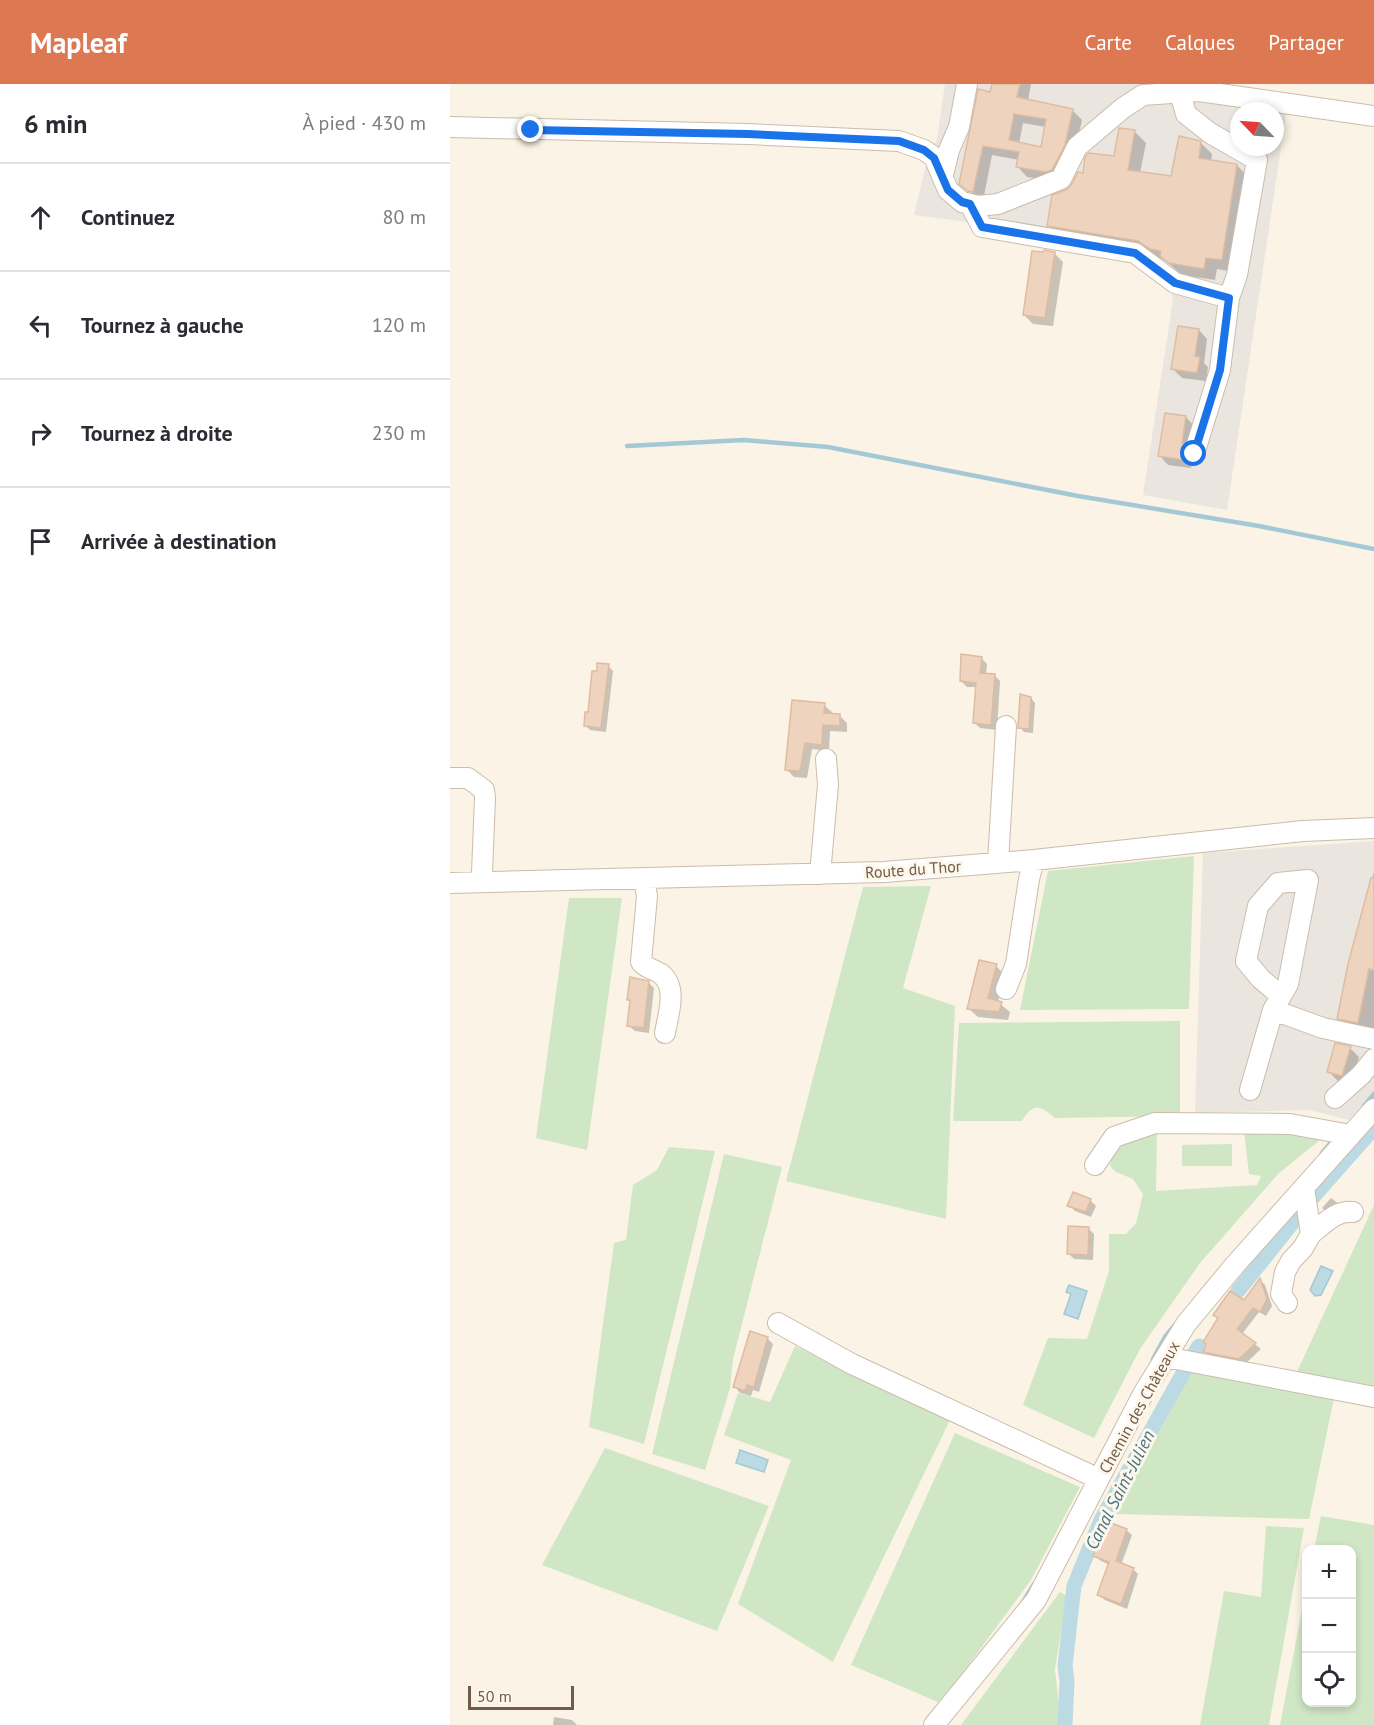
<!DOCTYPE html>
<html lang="fr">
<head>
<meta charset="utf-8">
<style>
	body { margin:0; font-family:"PT Sans",sans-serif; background:#f7f7f7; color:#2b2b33 }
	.controls { position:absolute; right:18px; bottom:18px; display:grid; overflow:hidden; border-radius:12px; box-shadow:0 3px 9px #0003 }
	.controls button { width:54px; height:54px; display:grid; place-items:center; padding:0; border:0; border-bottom:2px solid #e1e1e2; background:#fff; color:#2b2b33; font:30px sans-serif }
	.compass { position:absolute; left:780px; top:18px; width:54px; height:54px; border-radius:50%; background:#fff; box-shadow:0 3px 9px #0003; rotate:295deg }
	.scale { position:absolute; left:18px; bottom:15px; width:106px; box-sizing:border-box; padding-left:6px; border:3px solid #715c4c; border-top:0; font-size:16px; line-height:21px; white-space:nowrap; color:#715c4c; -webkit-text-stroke:4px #fef7eb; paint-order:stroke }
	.stop { position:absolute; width:18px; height:18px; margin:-14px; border:4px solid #1a73e8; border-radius:50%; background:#fff }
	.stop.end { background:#1a73e8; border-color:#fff; box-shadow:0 2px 6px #0008 }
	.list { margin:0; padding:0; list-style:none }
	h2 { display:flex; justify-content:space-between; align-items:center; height:78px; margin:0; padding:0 24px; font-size:26px }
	h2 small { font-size:20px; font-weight:400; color:#7c7c81 }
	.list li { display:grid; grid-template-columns:39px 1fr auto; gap:18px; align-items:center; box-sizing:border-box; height:108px; padding:0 24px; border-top:2px solid #e1e1e2 }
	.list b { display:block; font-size:22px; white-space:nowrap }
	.list em { font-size:20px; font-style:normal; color:#7c7c81 }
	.icon { flex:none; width:33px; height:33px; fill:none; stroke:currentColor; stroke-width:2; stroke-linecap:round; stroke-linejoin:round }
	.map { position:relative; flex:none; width:924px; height:1641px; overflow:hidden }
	header { display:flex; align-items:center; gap:36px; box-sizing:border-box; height:84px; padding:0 30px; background:#dc7953; color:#fff }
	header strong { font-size:28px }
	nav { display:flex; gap:33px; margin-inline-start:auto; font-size:21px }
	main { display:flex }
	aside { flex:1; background:#fff }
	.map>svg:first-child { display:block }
</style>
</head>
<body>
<header>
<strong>Mapleaf</strong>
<nav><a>Carte</a><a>Calques</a><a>Partager</a></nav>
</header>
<main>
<aside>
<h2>6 min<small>À pied · 430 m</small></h2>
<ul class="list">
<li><svg class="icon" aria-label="ahead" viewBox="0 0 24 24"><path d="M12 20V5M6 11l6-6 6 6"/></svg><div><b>Continuez</b></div><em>80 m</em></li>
<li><svg class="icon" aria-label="left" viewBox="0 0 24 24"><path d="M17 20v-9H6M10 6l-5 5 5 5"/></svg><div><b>Tournez à gauche</b></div><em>120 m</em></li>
<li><svg class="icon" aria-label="right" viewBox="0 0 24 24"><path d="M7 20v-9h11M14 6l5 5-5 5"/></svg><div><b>Tournez à droite</b></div><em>230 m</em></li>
<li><svg class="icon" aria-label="arrive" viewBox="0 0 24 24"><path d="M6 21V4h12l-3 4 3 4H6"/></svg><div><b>Arrivée à destination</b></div></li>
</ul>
</aside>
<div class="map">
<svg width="924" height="1641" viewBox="0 0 924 1641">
	<rect width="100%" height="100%" fill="#fbf3e5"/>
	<path fill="#ebe5df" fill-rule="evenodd" d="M495 0H759L839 10 777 426 693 411 723 216 714 184 587 147 464 131 477 77 487 55ZM789 27H825V63H789Z
		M924 757V1008L899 1036 859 1026 745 1029 753 769Z"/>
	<path fill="#d0e7c5" d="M744 772 739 925 570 926 598 787Z
		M481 802 453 904 505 922 496 1135 336 1097 413 803Z
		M119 814H172L137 1066 86 1054Z
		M730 937V1032L605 1034C591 1022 583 1018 572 1037H503L509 939Z
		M838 1045 874 1053 829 1089 750 1179 690 1265 644 1354 573 1321 598 1254 637 1255 659 1187V1150H676L686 1139 693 1110 683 1095 666 1088 660 1082C664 1054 683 1052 707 1047L706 1107 807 1101 811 1092 799 1090 794 1046Z
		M782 1060V1082H732V1061Z
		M219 1063 265 1067 194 1360 139 1343 164 1159 176 1156 183 1101 207 1086Z
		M274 1070 332 1083 283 1275 280 1304 255 1386 202 1370Z
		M924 1121V1306L846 1290Z
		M345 1262 500 1336 383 1578 288 1520 341 1376 274 1351 288 1309 320 1318Z
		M744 1284 885 1309 859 1435 664 1430Z
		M505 1349 630 1403 581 1496 509 1594 488 1618 401 1581Z
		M155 1364 319 1422 267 1547 92 1481Z
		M871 1432 924 1441V1641H830L856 1505V1618H902V1466L864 1465Z
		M816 1442 854 1444 819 1641H750L774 1507 811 1513Z
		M610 1508 617 1512 605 1585 611 1641H511Z"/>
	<path fill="#bbdae3" stroke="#a2c9d4" stroke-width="1.5" d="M871 1182 883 1187 871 1211 865 1212 860 1206Z
		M619 1201 637 1207 628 1235 614 1230 621 1210 616 1208Z
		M290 1366 318 1376 314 1388 286 1379Z"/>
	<path fill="#0003" fill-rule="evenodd" d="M543 0H581L578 17 622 26 632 36 624 71 606 97 577 93 568 83 569 76 542 71 533 117 529 116 511 99ZM573 39 596 43 592 64 569 60Z
		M684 47 696 59 690 89 722 94 750 58 762 70 761 78 787 81 798 93 784 188 767 185 765 196 732 191 716 177 700 169 611 153 599 141 617 107 634 91 665 74Z
		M604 169 613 178 603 242 583 240 574 231Z
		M749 246 757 255 754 279 758 283 756 297 732 294 723 285Z
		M736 333 744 342 741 384 718 381 710 372Z
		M531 574 537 580 536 591H544L550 597 547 646 530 644 524 638 527 603H517L511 597Z
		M158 582 163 587 156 648 140 646 135 641 149 589Z
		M581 614 585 619 583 649 574 648 570 643Z
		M374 621 382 628V631L390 632 397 639V648L380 647 379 667 362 665 357 694 344 693 337 686Z
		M924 788V956L906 952 889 934 900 880Z
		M546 882 555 891 548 918 560 928 558 936 528 933 519 925Z
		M198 898 204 904 199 949 185 947 179 942 182 918 179 915Z
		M900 964 909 973 901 1000 888 997 879 988Z
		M881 1114 889 1120 876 1127 872 1124Z
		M640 1116 646 1122 641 1133 625 1127 619 1121Z
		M638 1144 644 1150 643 1176 624 1175 619 1170Z
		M810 1196 815 1201 822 1222 816 1232 809 1228 792 1250 811 1265 795 1280 760 1273 755 1268Z
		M317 1254 323 1260 309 1308 303 1306 301 1312 290 1309 285 1303Z
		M676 1446 682 1451 671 1481 683 1485 688 1490 677 1525 655 1516 649 1511 660 1481 651 1477 645 1472Z
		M104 1633 122 1636 127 1641H103Z"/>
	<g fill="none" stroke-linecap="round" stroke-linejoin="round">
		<path stroke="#a2c9d4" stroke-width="4.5" d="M177 362 294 356 378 363 628 412 809 442 924 465
			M914 1022 924 1010
			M872 1069 884 1055
			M703 1275 715 1253 724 1242
			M573 1518 584 1500"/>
		<path stroke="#bbdae3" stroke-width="15" d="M788 1207 863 1113 924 1044
			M742 1273 749 1262
			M615 1641 617 1597 615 1582 624 1502 651 1436 736 1284"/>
	</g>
	<path fill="#eed4bf" stroke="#dfbca0" stroke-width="1.5" fill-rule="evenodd" d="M542 0H570L567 13 623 25 615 61 602 86 596 88 566 83 569 68 533 62 523 108 518 107 509 100 528 5 540 8ZM564 30 596 35 591 63 559 56Z
		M669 44 685 46 678 86 721 92 729 52 751 57 749 74 787 80 772 176 756 174 754 185 719 179 710 172 711 167 700 165 688 157 597 142 602 111 616 106 622 100 628 88 633 89 635 73 639 69 664 72Z
		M594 166 605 168 595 234 573 231 582 167 593 168Z
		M728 242 749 245 745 272 750 273 747 289 721 285Z
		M715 329 736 332 732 359 735 360 732 372 734 376 708 372Z
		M511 570 532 573 530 589 545 590 541 641 523 639 526 599 510 597Z
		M147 579 159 580 151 644 134 642 135 628H138L142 587H147Z
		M570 610 581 613 579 645 568 644Z
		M342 616 375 619 374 629 390 630V642L373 641 372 661 355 659 350 687 335 686Z
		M921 794H924V886L919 885 908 939 887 935 898 880Z
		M529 876 547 880 538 914 552 918 549 928 517 925Z
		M180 893 199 897 194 944 177 942 180 916H177Z
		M885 959 901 962 892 992 877 988Z
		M623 1108 641 1115 636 1128 617 1122Z
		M618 1142 639 1143 638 1171 617 1170Z
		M810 1194 817 1215 810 1228 803 1224 787 1245 806 1259 789 1275 753 1268 756 1260 753 1258 768 1234 763 1231 780 1207 794 1216Z
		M300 1247 318 1253 304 1303 297 1301 295 1307 283 1303Z
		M656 1437 677 1445 666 1477 684 1484 671 1520 647 1511 659 1478 643 1472Z"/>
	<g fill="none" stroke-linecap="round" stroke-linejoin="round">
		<g stroke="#cbbcac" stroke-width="22">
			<path id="minor" d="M730 9 736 30 760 49 807 76 787 191 779 214 770 286 744 370
				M0 43 298 50 449 57 474 66 484 73 498 106 512 118 528 122 548 120 611 95 627 63 673 24 693 11 749 7 924 32
				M493 91 499 66 509 43 517 0
				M520 120 532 143 685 169 725 199 779 214
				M0 694H18L34 706 35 714 32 789 34 798
				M548 779 556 642
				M370 790 378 701 376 675
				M194 795 197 812 191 878C197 885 204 885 211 890 228 903 218 931 215 949
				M0 799 434 788 584 776 853 747 924 744
				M556 905 566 880 579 795 584 776
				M831 912 811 895 796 877 808 822 828 799 858 796 838 900 823 926 873 944 924 955
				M800 1006 823 926
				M885 1014 911 991 924 975
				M645 1081 664 1053 705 1039 840 1040 901 1051
				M861 1150C874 1140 886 1126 903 1128
				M837 1219 831 1210 835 1188 841 1177 853 1164 861 1150 854 1104
				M328 1239 402 1280 649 1395
				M716 1273 924 1313
				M484 1641 586 1516 693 1310 736 1240 784 1182 924 1025"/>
		</g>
		<use href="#minor" stroke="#fff" stroke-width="20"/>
	</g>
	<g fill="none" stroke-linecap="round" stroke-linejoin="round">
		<path stroke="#1a73e8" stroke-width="8" d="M81 46 298 50 449 57 474 66 484 74 498 106 512 118 520 120 532 143 685 169 725 199 779 214 770 286 744 370"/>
	</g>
	<g text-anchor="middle" stroke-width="6" stroke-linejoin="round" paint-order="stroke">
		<g font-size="16" fill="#715c4c" stroke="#fef7eb">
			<text transform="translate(463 785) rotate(-4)" y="6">Route du Thor</text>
			<text transform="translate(689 1323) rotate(-61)" y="6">Chemin des Châteaux</text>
		</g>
		<g font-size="18" font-style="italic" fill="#477683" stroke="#fef7eb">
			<text transform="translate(670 1406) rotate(-63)" y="6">Canal Saint-Julien</text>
		</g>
	</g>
</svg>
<div class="controls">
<button>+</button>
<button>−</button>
<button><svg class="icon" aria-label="locate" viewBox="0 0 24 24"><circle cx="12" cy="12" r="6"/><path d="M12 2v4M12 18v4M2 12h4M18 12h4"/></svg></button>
</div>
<svg class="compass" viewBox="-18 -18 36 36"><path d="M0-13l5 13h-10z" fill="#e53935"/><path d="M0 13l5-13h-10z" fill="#7c7c81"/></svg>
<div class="scale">50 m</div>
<div class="stop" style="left:744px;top:370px"></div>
<div class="stop end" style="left:81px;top:46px"></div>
</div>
</main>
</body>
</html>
